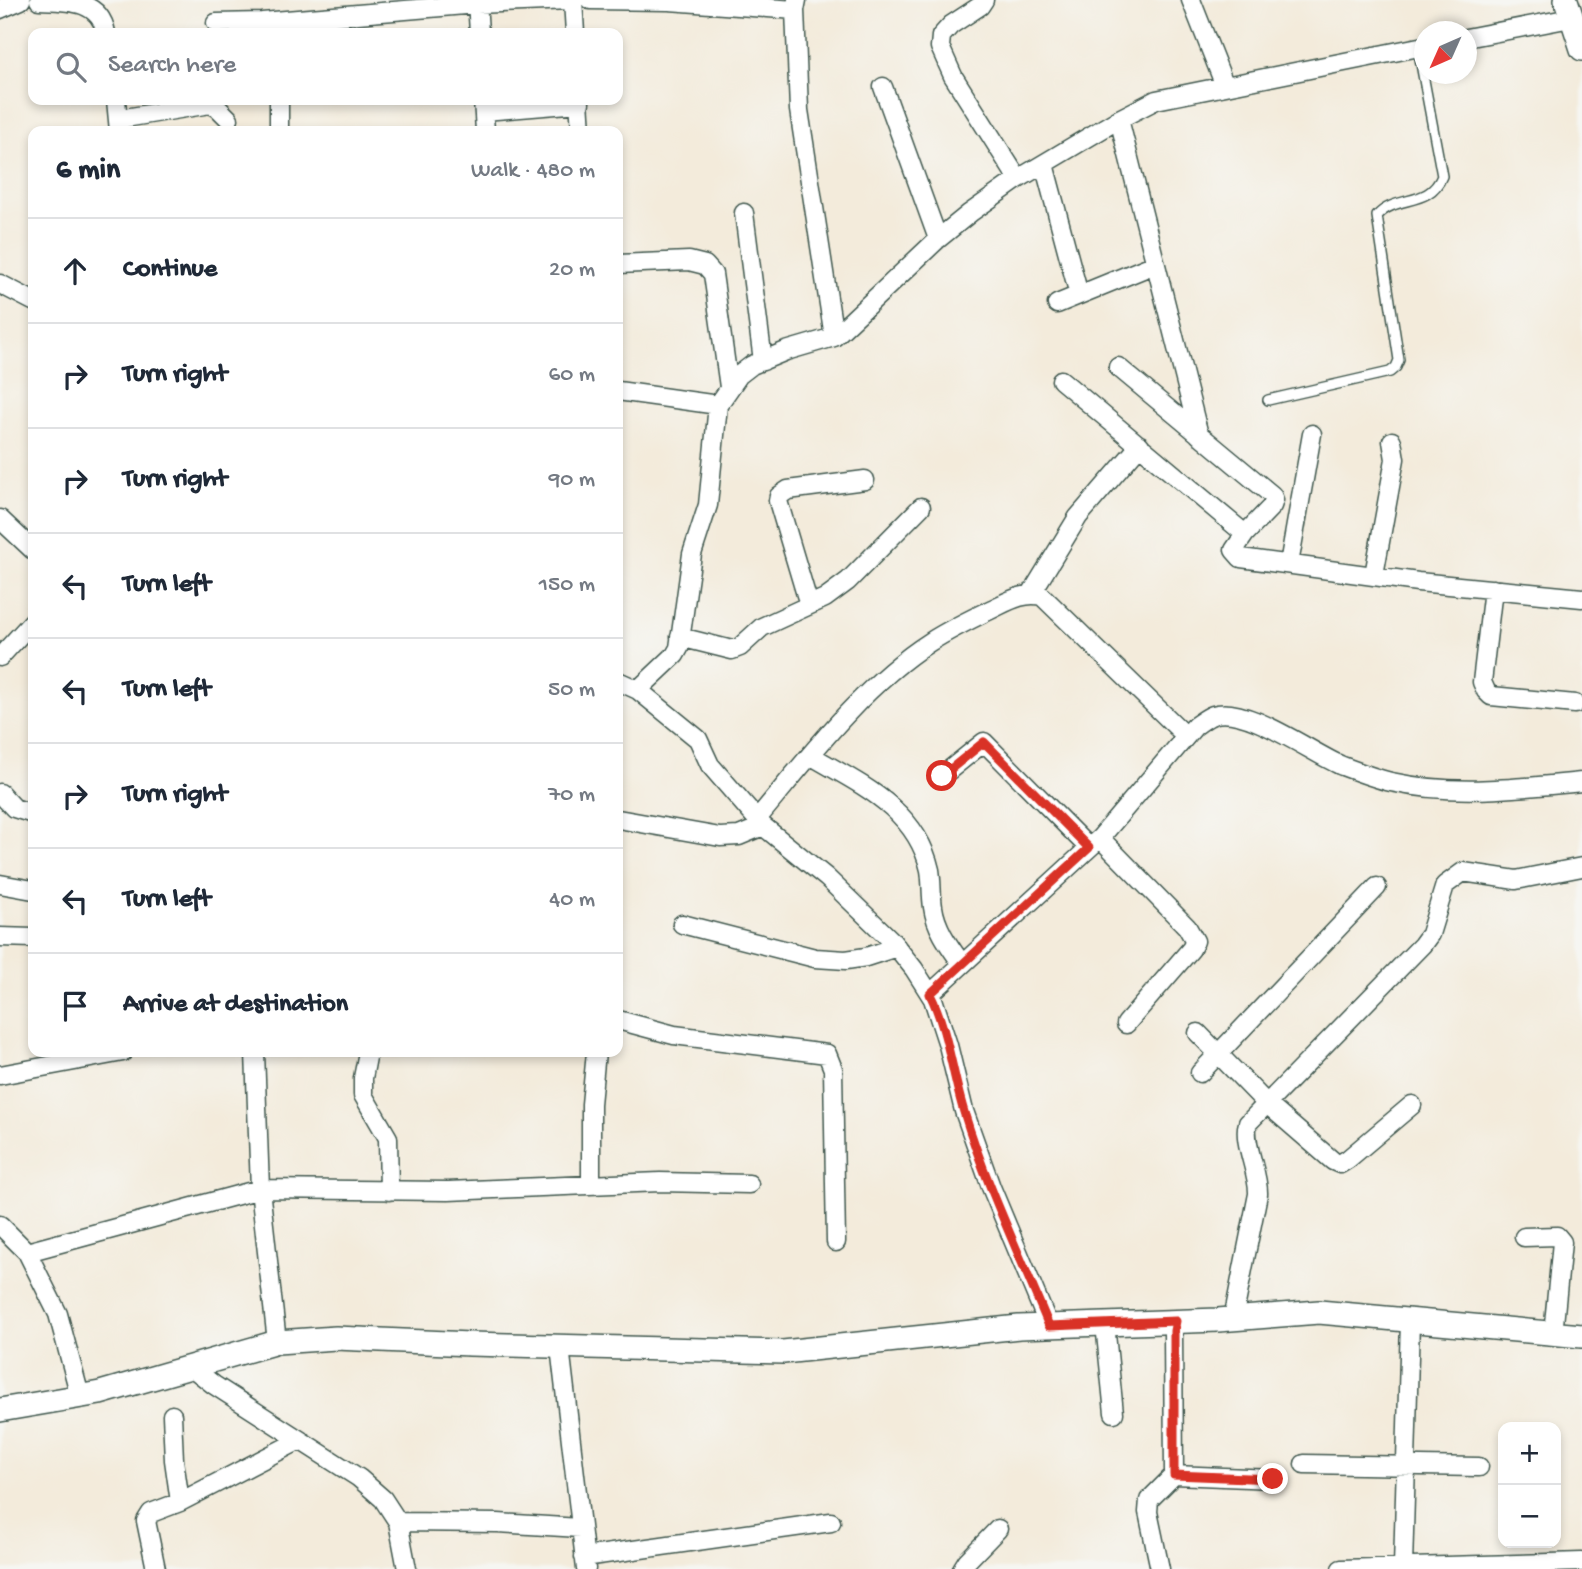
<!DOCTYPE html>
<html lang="en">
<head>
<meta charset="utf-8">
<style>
	body { margin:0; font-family:"Gochi Hand",sans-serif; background:#f6f6f7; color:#1f2937 }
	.controls { position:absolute; right:21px; bottom:21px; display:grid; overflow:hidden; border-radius:14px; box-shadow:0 4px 10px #0003 }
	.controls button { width:63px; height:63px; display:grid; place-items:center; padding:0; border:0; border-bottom:2px solid #e0e1e3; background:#fff; color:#1f2937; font:35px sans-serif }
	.compass { position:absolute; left:1414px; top:21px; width:63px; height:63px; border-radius:50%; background:#fff; box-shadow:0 4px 10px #0003; rotate:225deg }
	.stop { position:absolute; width:21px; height:21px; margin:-16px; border:5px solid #d93025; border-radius:50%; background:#fff }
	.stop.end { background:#d93025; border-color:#fff; box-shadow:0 2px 7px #0008 }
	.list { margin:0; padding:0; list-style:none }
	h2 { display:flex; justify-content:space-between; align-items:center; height:91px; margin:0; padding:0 28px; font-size:30px }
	h2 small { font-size:23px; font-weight:400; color:#747a83 }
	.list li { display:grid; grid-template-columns:46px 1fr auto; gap:21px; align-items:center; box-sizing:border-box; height:105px; padding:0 28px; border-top:2px solid #e0e1e3 }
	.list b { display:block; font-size:26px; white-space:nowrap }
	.list em { font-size:23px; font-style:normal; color:#747a83 }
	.icon { flex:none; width:38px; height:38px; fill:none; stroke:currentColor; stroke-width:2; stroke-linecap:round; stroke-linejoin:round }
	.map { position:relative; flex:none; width:1582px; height:1569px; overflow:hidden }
	.search { position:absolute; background:#fff; box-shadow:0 4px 10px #0003; left:28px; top:28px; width:595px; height:77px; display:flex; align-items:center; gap:18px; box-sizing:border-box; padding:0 24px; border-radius:14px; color:#747a83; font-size:26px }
	.panel { position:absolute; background:#fff; box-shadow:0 4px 10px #0003; left:28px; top:126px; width:595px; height:931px; border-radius:14px }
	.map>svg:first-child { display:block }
</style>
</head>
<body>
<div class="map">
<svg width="1582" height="1569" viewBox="0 0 1582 1569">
	<rect width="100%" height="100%" fill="#f6f6f2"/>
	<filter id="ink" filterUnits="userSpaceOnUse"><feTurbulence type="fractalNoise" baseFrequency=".0143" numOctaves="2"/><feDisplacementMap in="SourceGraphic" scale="14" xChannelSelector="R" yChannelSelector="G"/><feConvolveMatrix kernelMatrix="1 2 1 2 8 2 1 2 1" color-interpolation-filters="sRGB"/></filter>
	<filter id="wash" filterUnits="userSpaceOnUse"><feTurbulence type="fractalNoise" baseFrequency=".00686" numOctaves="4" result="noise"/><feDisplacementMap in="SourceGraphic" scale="28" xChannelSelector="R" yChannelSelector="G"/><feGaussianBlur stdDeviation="1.57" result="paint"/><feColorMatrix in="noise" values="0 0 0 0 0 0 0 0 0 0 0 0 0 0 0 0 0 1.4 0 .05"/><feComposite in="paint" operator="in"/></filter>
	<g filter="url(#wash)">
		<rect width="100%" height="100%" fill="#f3ebdb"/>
	</g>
	<g filter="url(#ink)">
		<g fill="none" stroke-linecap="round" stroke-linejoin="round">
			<g stroke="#3f574d" stroke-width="12">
				<path id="service" d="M1268 400 1390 372 1396 367 1399 360 1377 216C1396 194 1429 208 1442 176L1418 48"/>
			</g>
			<g stroke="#3f574d" stroke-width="21">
				<path id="minor" d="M39 0C69 1 100 0 106 33
					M477 0 479 33
					M573 0 575 33
					M590 0 669 1 795 10
					M797 0 795 10 799 110 834 337
					M984 0 980 6 951 25 941 36 940 47 953 76 1018 179
					M1191 0 1225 86
					M0 9 21 0
					M216 23 262 22 477 4 570 0
					M1466 38 1571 18
					M883 87 938 239
					M116 100 119 131
					M483 100 485 131
					M579 100 581 131
					M484 111 580 103
					M119 119 210 104 217 107 229 119
					M1119 119 1199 435
					M279 131V100
					M1044 164 1079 295
					M744 213 763 361
					M618 264 689 261 705 265 713 274 729 387
					M0 284 33 301
					M1057 304 1155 264
					M1118 367 1272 495 1274 500 1272 506 1245 534
					M1061 380 1245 534 1234 550 1241 558 1418 582 1582 598
					M618 391 718 405
					M0 519 33 550
					M1289 564 1312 434
					M1374 575 1395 459 1392 441
					M1493 589 1482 682 1486 691 1491 696 1575 704
					M1031 594 1078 517 1140 445
					M809 605 778 501 779 496 788 490 865 480
					M680 637 732 650 740 647 762 627 825 598 848 581 921 507
					M0 657 33 621
					M618 681 638 690 698 739 710 765 763 826 827 878 891 940 914 969 933 999 948 1045 964 1111 991 1187 1049 1326
					M638 690 675 655 679 648 692 554 708 505 718 405 739 375 752 365 786 351 834 337 938 239 970 213 1018 179 1119 119 1156 100 1424 46
					M810 755C859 784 916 808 930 870 932 882 931 895 933 907 936 929 950 947 962 964
					M942 776 984 742 1089 848
					M0 793 14 808 33 814
					M618 819 720 837 739 836 763 826
					M757 819C808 758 863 685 930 642 950 629 971 619 992 609 1009 601 1023 592 1042 596L1186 736
					M1100 838 1195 726C1201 722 1207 717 1213 715 1245 704 1310 752 1340 765 1356 771 1374 778 1391 782 1455 796 1517 788 1582 782
					M0 884 33 890
					M682 924 815 958 846 960 866 957 897 947
					M0 937 33 938
					M930 994 1100 838 1187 927 1195 941 1191 949 1126 1024
					M618 1020 674 1035 827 1054 833 1069 836 1242
					M1198 1033 1267 1104 1333 1161 1340 1164 1348 1159 1412 1105
					M255 1052 260 1189 277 1342
					M368 1052 363 1078V1095L388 1138 389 1191
					M1200 1073 1377 887
					M0 1075 123 1052
					M591 1185V1104L596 1052
					M0 1225 27 1252 58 1314 80 1396
					M1524 1237 1557 1236 1562 1242 1553 1334
					M27 1252 260 1189 448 1191 660 1182 749 1184
					M1233 1319 1258 1194C1259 1173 1242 1141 1248 1123L1422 945 1430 934 1445 885 1463 872 1516 880 1582 867
					M1105 1324 1114 1413
					M560 1347 586 1569
					M190 1366 214 1385 359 1478 383 1499 398 1522 407 1569
					M172 1415 174 1460 180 1502
					M1304 1464 1479 1467
					M1174 1475 1273 1479
					M398 1522 498 1523 580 1528
					M584 1557 831 1522
					M1403 1567 1410 1321
					M156 1569 146 1521 151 1513 180 1502 300 1440
					M962 1569 967 1561 998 1529
					M1160 1569 1148 1512 1149 1500 1174 1475 1173 1331 1176 1321
					M1341 1569 1582 1562"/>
			</g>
			<g stroke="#3f574d" stroke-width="26">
				<path id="tertiary" d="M1566 0 1582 49
					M0 1410 100 1393 277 1342 336 1338 470 1344 783 1352 1019 1327 1218 1320 1319 1312 1582 1336"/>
			</g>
			<use href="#service" stroke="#fff" stroke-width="9"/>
			<use href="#minor" stroke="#fff" stroke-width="18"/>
			<use href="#tertiary" stroke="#fff" stroke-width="23"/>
		</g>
	</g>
	<g fill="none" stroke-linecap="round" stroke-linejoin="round" filter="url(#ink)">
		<path stroke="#d93025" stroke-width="9" d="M942 776 984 742 1089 848 930 994C948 1031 952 1073 964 1112 986 1185 1020 1255 1049 1326L1176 1321 1174 1331V1475L1273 1479"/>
	</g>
</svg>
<div class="controls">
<button>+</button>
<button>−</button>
</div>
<svg class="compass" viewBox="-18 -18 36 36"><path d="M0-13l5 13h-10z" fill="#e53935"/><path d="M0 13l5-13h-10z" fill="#747a83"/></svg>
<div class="stop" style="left:942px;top:776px"></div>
<div class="stop end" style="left:1273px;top:1479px"></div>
<div class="search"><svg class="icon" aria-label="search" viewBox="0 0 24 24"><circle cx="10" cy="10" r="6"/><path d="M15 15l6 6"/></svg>Search here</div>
<section class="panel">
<h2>6 min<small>Walk · 480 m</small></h2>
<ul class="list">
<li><svg class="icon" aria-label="ahead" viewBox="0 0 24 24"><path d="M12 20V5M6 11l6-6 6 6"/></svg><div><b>Continue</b></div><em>20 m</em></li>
<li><svg class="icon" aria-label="right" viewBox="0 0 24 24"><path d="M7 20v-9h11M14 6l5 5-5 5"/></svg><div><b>Turn right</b></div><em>60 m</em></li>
<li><svg class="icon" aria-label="right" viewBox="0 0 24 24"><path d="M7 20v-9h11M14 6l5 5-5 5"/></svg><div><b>Turn right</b></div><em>90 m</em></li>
<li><svg class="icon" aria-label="left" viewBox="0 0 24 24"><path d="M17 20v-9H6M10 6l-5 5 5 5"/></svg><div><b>Turn left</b></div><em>150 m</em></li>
<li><svg class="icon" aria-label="left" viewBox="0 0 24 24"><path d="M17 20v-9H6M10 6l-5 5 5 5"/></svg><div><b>Turn left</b></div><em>50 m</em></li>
<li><svg class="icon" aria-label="right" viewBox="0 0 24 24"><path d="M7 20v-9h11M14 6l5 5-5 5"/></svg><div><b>Turn right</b></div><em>70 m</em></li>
<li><svg class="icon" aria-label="left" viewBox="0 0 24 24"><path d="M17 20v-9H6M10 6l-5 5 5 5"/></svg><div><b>Turn left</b></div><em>40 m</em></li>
<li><svg class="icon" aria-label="arrive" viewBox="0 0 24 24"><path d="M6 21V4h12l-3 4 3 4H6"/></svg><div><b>Arrive at destination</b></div></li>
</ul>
</section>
</div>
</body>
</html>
